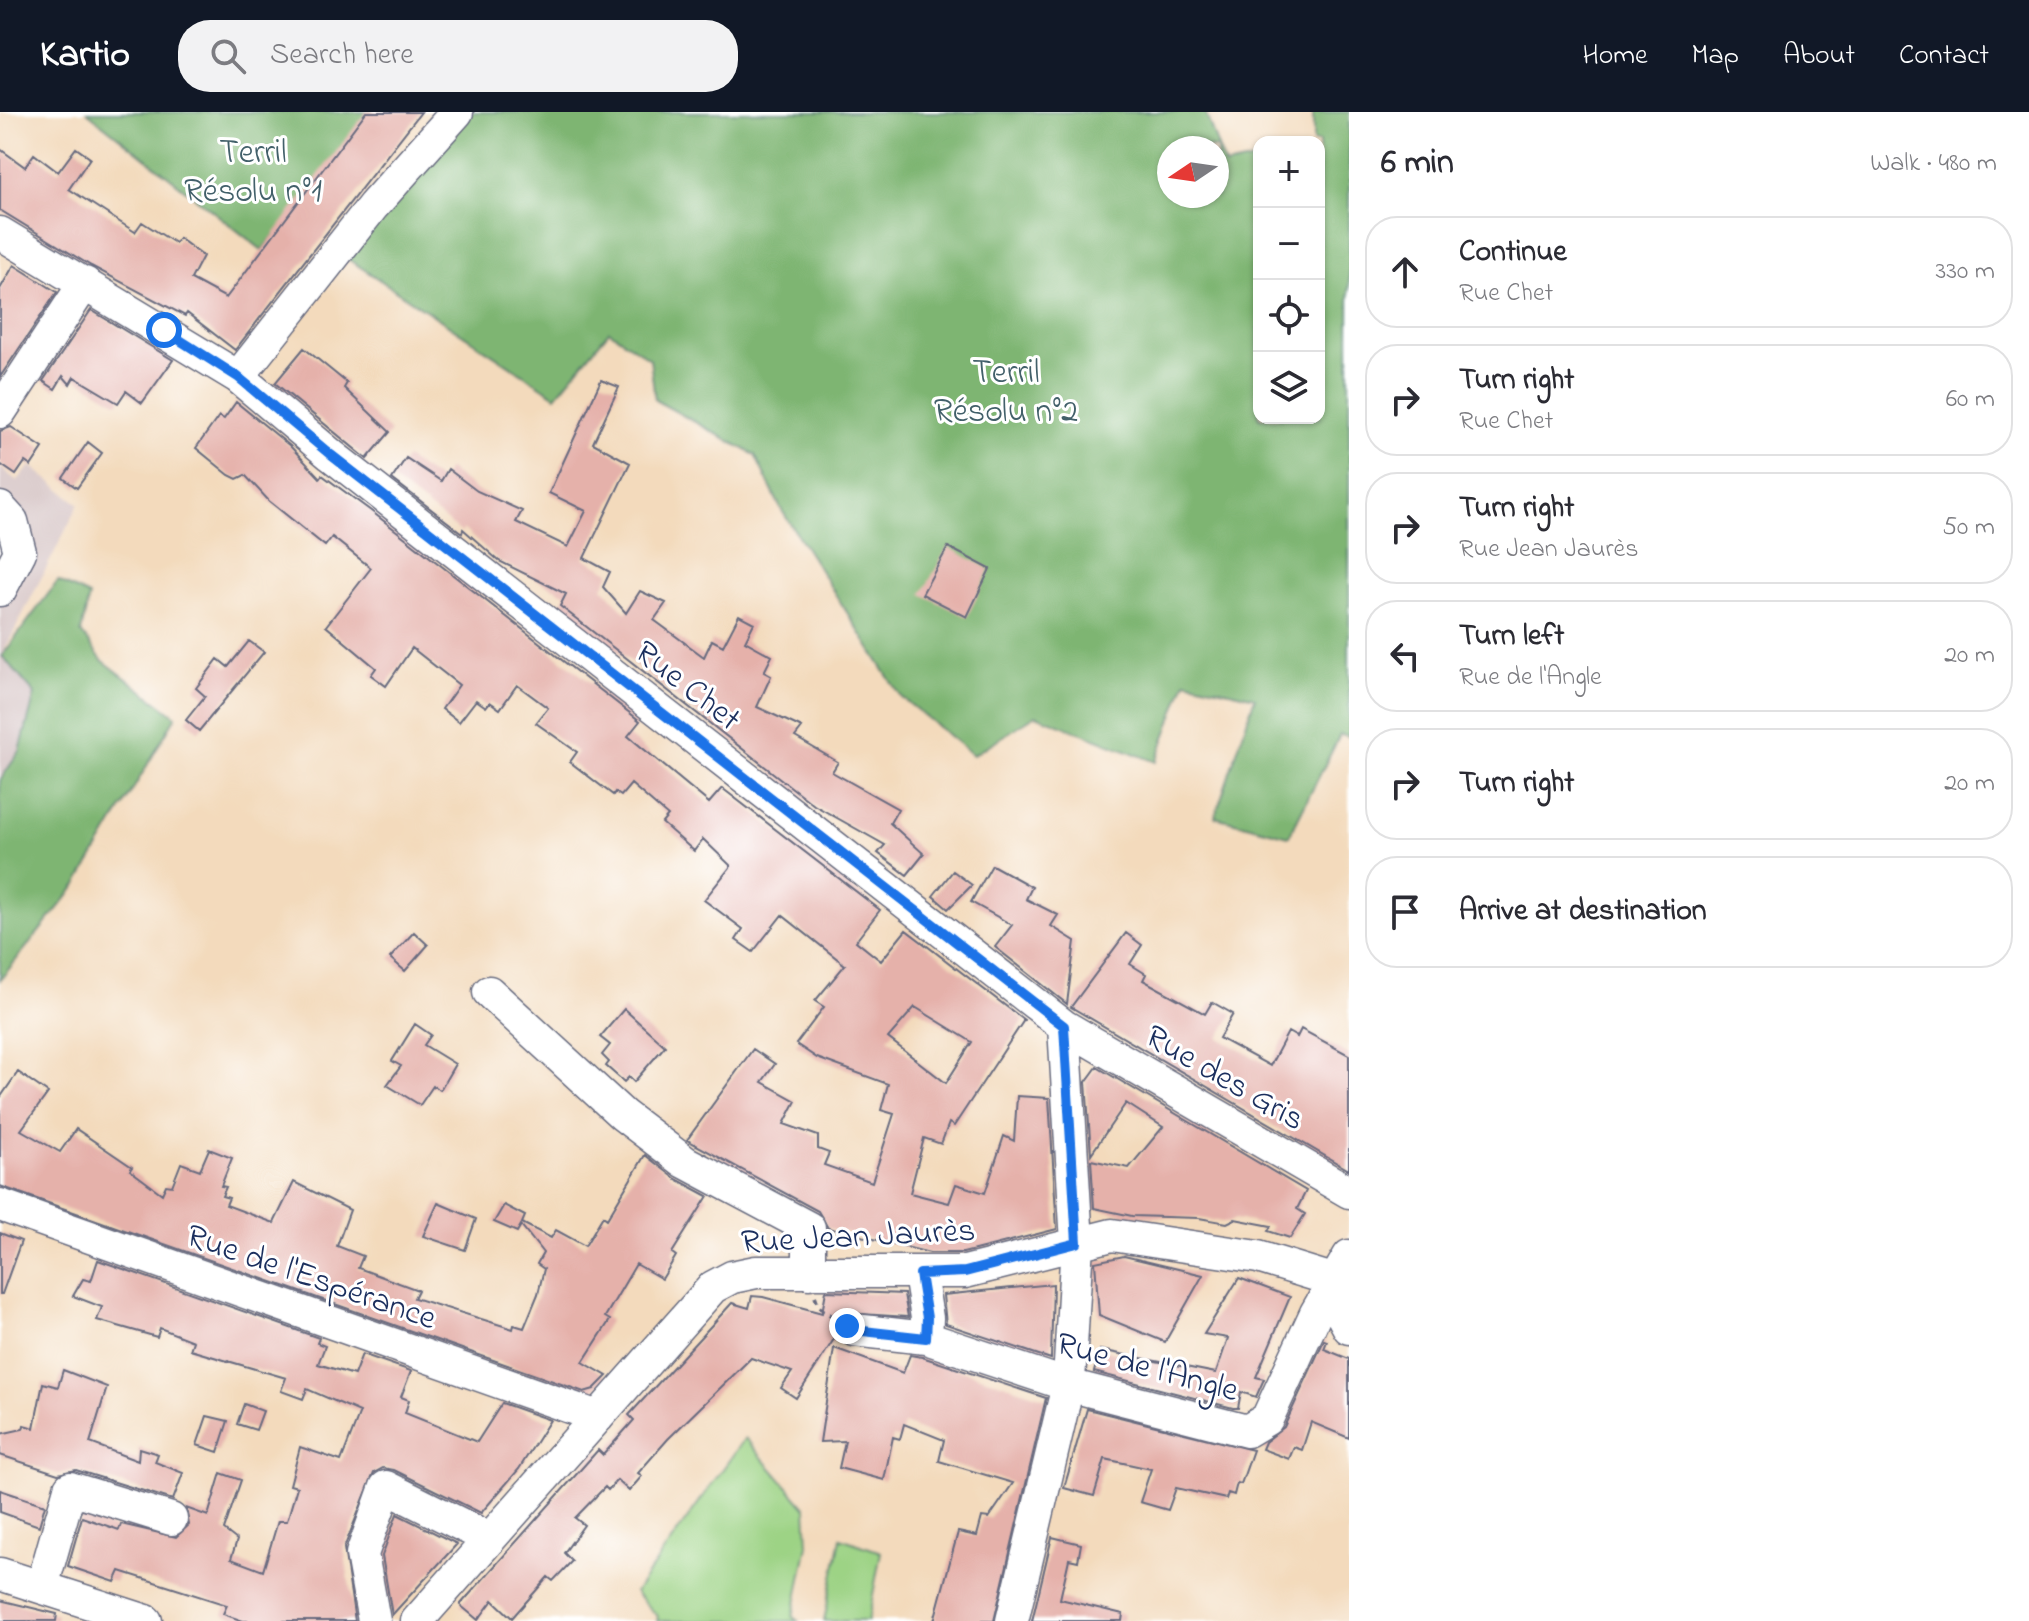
<!DOCTYPE html>
<html lang="en">
<head>
<meta charset="utf-8">
<style>
	body { margin:0; font-family:"Indie Flower",sans-serif; background:#f2f2f3; color:#2b2b33 }
	.controls { position:absolute; right:24px; top:24px; display:grid; overflow:hidden; border-radius:16px; box-shadow:0 2px 6px #0004 }
	.controls button { width:72px; height:72px; display:grid; place-items:center; padding:0; border:0; border-bottom:2px solid #e1e1e2; background:#fff; color:#2b2b33; font:40px sans-serif }
	.compass { position:absolute; left:1157px; top:24px; width:72px; height:72px; border-radius:50%; background:#fff; box-shadow:0 2px 6px #0004; rotate:257deg }
	.stop { position:absolute; width:24px; height:24px; margin:-18px; border:6px solid #1a73e8; border-radius:50%; background:#fff }
	.stop.end { background:#1a73e8; border-color:#fff; box-shadow:0 2px 8px #0008 }
	.list { margin:0; padding:0; list-style:none }
	h2 { display:flex; justify-content:space-between; align-items:center; height:104px; margin:0; padding:0 32px; font-size:34px }
	h2 small { font-size:26px; font-weight:400; color:#7c7c81 }
	.list li { display:grid; grid-template-columns:52px 1fr auto; gap:24px; align-items:center; box-sizing:border-box; height:112px; margin:0 16px 16px; padding:0 16px; border:2px solid #e1e1e2; border-radius:32px }
	.list b { display:block; font-size:30px; white-space:nowrap }
	.list p { margin:0; font-size:26px; white-space:nowrap; color:#7c7c81 }
	.list em { font-size:26px; font-style:normal; color:#7c7c81 }
	.icon { flex:none; width:44px; height:44px; fill:none; stroke:currentColor; stroke-width:2; stroke-linecap:round; stroke-linejoin:round }
	.map { position:relative; flex:none; width:1349px; height:1509px; overflow:hidden }
	header { display:flex; align-items:center; gap:48px; box-sizing:border-box; height:112px; padding:0 40px; background:#111827; color:#fff }
	header strong { font-size:38px }
	nav { display:flex; gap:44px; margin-inline-start:auto; font-size:28px }
	.search { width:560px; height:72px; background:#f2f2f3; display:flex; align-items:center; gap:20px; box-sizing:border-box; padding:0 28px; border-radius:32px; color:#7c7c81; font-size:30px }
	main { display:flex }
	aside { flex:1; background:#fff }
	.map>svg:first-child { display:block }
</style>
</head>
<body>
<header>
<strong>Kartio</strong>
<div class="search"><svg class="icon" aria-label="search" viewBox="0 0 24 24"><circle cx="10" cy="10" r="6"/><path d="M15 15l6 6"/></svg>Search here</div>
<nav><a>Home</a><a>Map</a><a>About</a><a>Contact</a></nav>
</header>
<main>
<div class="map">
<svg width="1349" height="1509" viewBox="0 0 1349 1509">
	<rect width="100%" height="100%" fill="#fff"/>
	<filter id="ink" filterUnits="userSpaceOnUse"><feTurbulence type="fractalNoise" baseFrequency=".0125" numOctaves="2"/><feDisplacementMap in="SourceGraphic" scale="16" xChannelSelector="R" yChannelSelector="G"/><feConvolveMatrix kernelMatrix="1 2 1 2 8 2 1 2 1" color-interpolation-filters="sRGB"/></filter>
	<filter id="wash" filterUnits="userSpaceOnUse"><feTurbulence type="fractalNoise" baseFrequency=".006" numOctaves="4" result="noise"/><feDisplacementMap in="SourceGraphic" scale="32" xChannelSelector="R" yChannelSelector="G"/><feGaussianBlur stdDeviation="1.8" result="paint"/><feColorMatrix in="noise" values="0 0 0 0 0 0 0 0 0 0 0 0 0 0 0 0 0 1.4 0 .05"/><feComposite in="paint" operator="in"/></filter>
	<g filter="url(#wash)">
		<rect width="100%" height="100%" fill="#f3dabc"/>
		<path fill="#d2bfc0" d="M31 354 79 392 2 543 35 582 20 639 0 668V355L17 369Z"/>
		<path fill="#9dd385" stroke="#5c8172" stroke-width="2" d="M745 1326 806 1396 808 1433 793 1505 798 1509H657L658 1505 635 1480Z
			M841 1426 881 1440 868 1509H824Z"/>
		<path fill="#7eb572" stroke="#4c7268" stroke-width="2" fill-rule="evenodd" d="M87 0H371L343 41 262 138Z
			M453 0H1205L1225 54 1259 47V306H1319V30H1313V0H1349V625L1340 623 1289 724 1215 705 1255 585 1186 569 1156 650 1036 603 973 643 901 585 781 397 755 343 655 288 650 247 609 219 556 284 336 139ZM1169 36H1217V84H1169Z
			M58 469 89 484 81 520 102 548 176 604 77 773 0 868V668L20 639 35 582 2 544Z"/>
		<g id="blocks">
			<path fill="#e5b1aa" fill-rule="evenodd" d="M366 0H421L235 238 187 201 185 204 91 154 0 98V37L25 55 34 42 58 60 76 36 90 46 69 77 135 120 142 110 175 131 179 126 203 144 191 167 226 186Z
				M14 153 57 180 0 265V177Z
				M91 198 173 248 142 291 126 279 118 291 74 265 70 272 63 264 55 277 43 269Z
				M304 236 347 271 344 276 390 320 367 347 275 271Z
				M601 268 619 275 593 331 630 351 584 446 610 460 603 475 626 501 640 479 666 491 654 508 704 545 712 528 723 534 739 503 754 511 745 529 772 544 764 560 771 564 757 595 802 616 795 625 838 650 832 660 898 697 890 711 924 742 907 763 878 741 885 733 814 693 560 494 566 482 499 449 463 417 462 421 392 367 406 346 441 369 448 357 477 379 522 399 516 410 568 435 586 399 549 381Z
				M236 290 290 334 320 366 322 363 371 399 640 609 628 624 709 691 722 676 880 798 856 829 881 849 906 818 1024 908 954 1014 949 1011 941 1032 924 1026 910 1081 949 1091 956 1072 985 1081 1004 1024 1014 1029 1017 984 1049 986 1057 1117 963 1141H930L828 1116 818 1099 687 1028 753 937 775 952 762 970 796 989 784 1012 818 1024V1037L829 1041 824 1053 872 1070 894 1002 881 998 888 972 817 946 796 932 824 895 815 889 845 853 782 803 753 840 736 828 743 817 704 788 731 754 703 727 694 739 662 711 668 704 631 672 621 684 615 680 613 683 570 650 577 640 536 611 548 596 517 573 500 597 490 590 486 595 476 588 459 610 442 597 459 573 412 536 386 574 371 563 376 556 326 514 371 456 332 425 325 434 269 389 245 363 237 367 229 363 196 336 219 304 224 307ZM915 895 972 930 946 971 888 926Z
				M11 315 43 336 31 354 25 350 16 363 0 352V319Z
				M88 330 102 341 77 376 63 366Z
				M948 435 990 457 967 505 922 482Z
				M249 529 264 540 199 619 186 608 205 584 196 576 218 547 228 555Z
				M992 753 1032 775 1026 787 1058 803 1051 814 1075 829 1067 892 995 835 1012 813 971 790Z
				M953 759 972 773 948 797 933 784Z
				M414 820 428 833 405 859 390 846Z
				M1126 821 1142 833 1130 852 1146 862 1143 868 1205 902 1212 890 1233 902 1219 926 1270 954 1288 920 1297 925 1301 917 1349 943V1058L1071 895Z
				M624 897 665 934 634 970 629 965 624 970 606 954 609 950 602 943 610 933 600 925Z
				M415 912 431 923 424 933 455 952 440 978 433 974 420 993 387 973 401 954 392 949Z
				M1097 955 1306 1079 1297 1097 1305 1102 1290 1126 1268 1119 1271 1114 1235 1107 1227 1111 1199 1106 1132 1104 1094 1096 1091 1048 1129 1056 1163 1015 1126 991 1091 1042 1086 970Z
				M18 960 48 981 21 1018 60 1040 76 1017 132 1055 130 1058 162 1082 166 1073 172 1074 181 1051 200 1058 209 1037 232 1046 221 1074 226 1075 222 1084 229 1086 226 1093 274 1111 294 1070 350 1098 337 1134 363 1144 358 1156 418 1178 414 1186 513 1217 514 1213 524 1216 538 1182 544 1157 537 1152 543 1141 521 1113 517 1120 494 1110 504 1093 525 1104 522 1111 551 1126 556 1118 585 1134 603 1104 607 1107 645 1043 676 1067 708 1084 672 1141 676 1144 662 1167 636 1152 605 1205 610 1208 583 1250 607 1264 594 1277 584 1280 0 1074V986Z
				M438 1091 476 1107 465 1138 423 1124Z
				M0 1121 21 1129 2 1182H0Z
				M1124 1144 1203 1163 1165 1230 1099 1203 1095 1150Z
				M98 1148 319 1226 317 1231 325 1234 318 1252 354 1263 362 1242 411 1259 401 1285 409 1288 405 1301 477 1330 502 1291 550 1308 519 1357 481 1401 394 1358 383 1356 374 1361 344 1436 355 1509H243L223 1502 227 1493 120 1459 115 1470 68 1454 82 1405 119 1418 121 1412 176 1425 189 1413 186 1396 208 1404 221 1361 241 1368 224 1418 237 1428 231 1447 263 1459 278 1409H287L297 1375 290 1373 300 1335 341 1349 360 1300 307 1277 303 1287 281 1279 286 1266 190 1238 193 1229 160 1216 157 1225 97 1208 102 1195 73 1184 83 1167 91 1169Z
				M1239 1166 1290 1185 1256 1265 1264 1267 1256 1285 1241 1280 1238 1296H1233L1094 1260 1100 1238 1216 1261 1228 1226 1204 1222Z
				M1053 1172 1051 1247 946 1212 943 1183Z
				M826 1179 904 1182 908 1205 846 1201 838 1207 836 1224 796 1286 781 1276 792 1260 751 1246 668 1327 638 1361 642 1364 629 1379 617 1368 608 1378 605 1375 575 1406 584 1413 564 1441 572 1449 553 1469 548 1465 512 1506 493 1488 478 1508 460 1493 598 1338 603 1343 634 1308 629 1303 732 1191 749 1196 752 1184 763 1185 822 1201Z
				M1324 1228 1327 1229 1324 1237 1349 1247V1326L1311 1310 1302 1338 1294 1335 1289 1347 1262 1337 1265 1330 1284 1315Z
				M834 1236 903 1261 910 1243 922 1245 1046 1286 994 1509H934L958 1420 977 1424 982 1405 989 1406 1013 1371 939 1349 944 1328 904 1312 900 1327 893 1325 884 1368 839 1356 845 1329 820 1330Z
				M63 1258 107 1275 90 1331 138 1349 139 1336 158 1342 155 1350 183 1361 173 1388 76 1358 58 1362 0 1343V1322L23 1317 24 1313 34 1316 43 1271 58 1275Z
				M244 1292 263 1299 256 1318 237 1312Z
				M1087 1297 1253 1338 1241 1372 1237 1371 1234 1383 1228 1381 1226 1387 1176 1376 1168 1398 1140 1390 1151 1357 1105 1347 1094 1384 1064 1376Z
				M207 1304 228 1309 218 1340 197 1333Z
				M0 1378 45 1393 39 1414 0 1400Z
				M397 1402 457 1432 392 1503 382 1444Z
				M1052 1425 1081 1432 1078 1449 1069 1447 1060 1487 1123 1502 1122 1509H1032Z
				M0 1488 57 1502 56 1509H0Z"/>
		</g>
	</g>
	<g filter="url(#ink)">
		<use href="#blocks" fill-opacity="0" stroke="#676b7f" stroke-width="2"/>
		<g fill="none" stroke-linecap="round" stroke-linejoin="round">
			<g stroke="#676b7f" stroke-width="35">
				<path id="minor" d="M0 121 238 265 331 343 1064 914 1077 1131 1069 1269 1012 1509
					M238 265 373 94 457 0
					M0 300 85 171
					M0 396 12 409 20 440 0 478
					M489 880 623 1003 685 1050 809 1116V1161
					M1064 914 1349 1080
					M0 1093 598 1305
					M920 1162 927 1206 926 1226 1068 1273 1247 1319 1267 1307 1316 1201 1349 1144
					M1332 1170 1334 1188 1349 1216
					M854 1218 926 1226
					M0 1462 146 1509
					M42 1475 70 1376 171 1407
					M374 1509 362 1442 386 1375 490 1427
					M417 1509 713 1175 732 1165 756 1160H965L1112 1123 1258 1145 1349 1173"/>
			</g>
			<path stroke="#676b7f" stroke-width="4" stroke-dasharray="6 6" stroke-linecap="butt" d="M815 1184 819 1195 832 1204"/>
			<use href="#minor" stroke="#fff" stroke-width="32"/>
		</g>
	</g>
	<g fill="none" stroke-linecap="round" stroke-linejoin="round" filter="url(#ink)">
		<path stroke="#1a73e8" stroke-width="10" d="M164 218 238 265 331 343 1064 914 1077 1131 965 1160 920 1162 927 1206 926 1226 854 1218 847 1214"/>
	</g>
	<g text-anchor="middle" stroke-width="6" stroke-linejoin="round" paint-order="stroke">
		<g font-size="34" fill="#42606a" stroke="#fff">
			<text x="253" y="50">Terril<tspan x="253" dy="39">Résolu n°1</tspan></text>
			<text x="1006" y="270">Terril<tspan x="1006" dy="39">Résolu n°2</tspan></text>
		</g>
		<g font-size="34" fill="#1b2f5e" stroke="#fff">
			<text transform="translate(689 572) rotate(38)" y="12">Rue Chet</text>
			<text transform="translate(1226 964) rotate(30)" y="12">Rue des Gris</text>
			<text transform="translate(858 1122) rotate(-3)" y="12">Rue Jean Jaurès</text>
			<text transform="translate(312 1163) rotate(19)" y="12">Rue de l'Espérance</text>
			<text transform="translate(1148 1253) rotate(15)" y="12">Rue de l'Angle</text>
		</g>
	</g>
</svg>
<div class="controls">
<button>+</button>
<button>−</button>
<button><svg class="icon" aria-label="locate" viewBox="0 0 24 24"><circle cx="12" cy="12" r="6"/><path d="M12 2v4M12 18v4M2 12h4M18 12h4"/></svg></button>
<button><svg class="icon" aria-label="layers" viewBox="0 0 24 24"><path d="M12 4l9 5-9 5-9-5zM3 14l9 5 9-5"/></svg></button>
</div>
<svg class="compass" viewBox="-18 -18 36 36"><path d="M0-13l5 13h-10z" fill="#e53935"/><path d="M0 13l5-13h-10z" fill="#7c7c81"/></svg>
<div class="stop" style="left:164px;top:218px"></div>
<div class="stop end" style="left:847px;top:1214px"></div>
</div>
<aside>
<h2>6 min<small>Walk · 480 m</small></h2>
<ul class="list">
<li><svg class="icon" aria-label="ahead" viewBox="0 0 24 24"><path d="M12 20V5M6 11l6-6 6 6"/></svg><div><b>Continue</b><p>Rue Chet</p></div><em>330 m</em></li>
<li><svg class="icon" aria-label="right" viewBox="0 0 24 24"><path d="M7 20v-9h11M14 6l5 5-5 5"/></svg><div><b>Turn right</b><p>Rue Chet</p></div><em>60 m</em></li>
<li><svg class="icon" aria-label="right" viewBox="0 0 24 24"><path d="M7 20v-9h11M14 6l5 5-5 5"/></svg><div><b>Turn right</b><p>Rue Jean Jaurès</p></div><em>50 m</em></li>
<li><svg class="icon" aria-label="left" viewBox="0 0 24 24"><path d="M17 20v-9H6M10 6l-5 5 5 5"/></svg><div><b>Turn left</b><p>Rue de l'Angle</p></div><em>20 m</em></li>
<li><svg class="icon" aria-label="right" viewBox="0 0 24 24"><path d="M7 20v-9h11M14 6l5 5-5 5"/></svg><div><b>Turn right</b></div><em>20 m</em></li>
<li><svg class="icon" aria-label="arrive" viewBox="0 0 24 24"><path d="M6 21V4h12l-3 4 3 4H6"/></svg><div><b>Arrive at destination</b></div></li>
</ul>
</aside>
</main>
</body>
</html>
